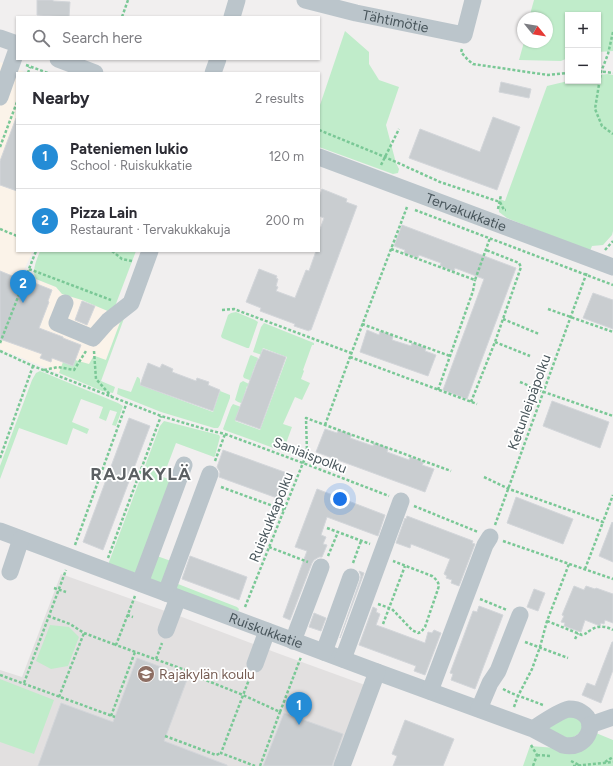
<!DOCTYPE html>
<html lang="en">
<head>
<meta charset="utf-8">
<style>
	body { margin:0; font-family:Figtree,sans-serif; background:#f7f7f7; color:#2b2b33 }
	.controls { position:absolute; right:12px; top:12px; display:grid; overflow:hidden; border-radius:0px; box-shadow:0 1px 3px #0004 }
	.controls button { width:36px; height:36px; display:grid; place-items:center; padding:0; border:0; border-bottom:1px solid #e1e1e2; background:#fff; color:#2b2b33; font:20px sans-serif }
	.compass { position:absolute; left:517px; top:12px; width:36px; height:36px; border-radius:50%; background:#fff; box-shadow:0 1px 3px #0004; rotate:120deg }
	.you { position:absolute; left:340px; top:499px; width:14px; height:14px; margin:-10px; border:3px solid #fff; border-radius:50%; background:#1a73e8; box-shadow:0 0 0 6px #1a73e833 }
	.badge { display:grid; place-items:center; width:26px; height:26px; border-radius:50%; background:#248cd6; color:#fff; font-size:13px; font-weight:700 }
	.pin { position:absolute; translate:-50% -33px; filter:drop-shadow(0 1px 2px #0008) }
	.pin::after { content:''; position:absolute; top:21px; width:14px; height:12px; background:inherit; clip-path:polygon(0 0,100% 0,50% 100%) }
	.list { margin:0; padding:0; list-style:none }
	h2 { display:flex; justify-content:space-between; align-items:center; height:52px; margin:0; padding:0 16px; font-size:17px }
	h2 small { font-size:13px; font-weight:400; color:#7c7c81 }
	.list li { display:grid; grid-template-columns:26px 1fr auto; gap:12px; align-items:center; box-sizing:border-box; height:64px; padding:0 16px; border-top:1px solid #e1e1e2 }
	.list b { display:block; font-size:15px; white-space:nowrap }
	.list p { margin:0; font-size:13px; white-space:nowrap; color:#7c7c81 }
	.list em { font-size:13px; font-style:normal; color:#7c7c81 }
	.icon { flex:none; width:22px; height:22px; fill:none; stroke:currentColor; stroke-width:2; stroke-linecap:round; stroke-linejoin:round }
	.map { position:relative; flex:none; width:613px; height:766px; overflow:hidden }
	.search { position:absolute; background:#fff; box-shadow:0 1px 3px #0004; left:16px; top:16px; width:304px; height:44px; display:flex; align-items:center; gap:10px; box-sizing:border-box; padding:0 14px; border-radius:0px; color:#7c7c81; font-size:15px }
	.panel { position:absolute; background:#fff; box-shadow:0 1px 3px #0004; left:16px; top:72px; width:304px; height:180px; border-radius:0px }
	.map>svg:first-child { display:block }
</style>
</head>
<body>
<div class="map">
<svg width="613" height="766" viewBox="0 0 613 766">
	<rect width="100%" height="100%" fill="#f1efef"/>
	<path fill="#fbf3e9" d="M0 62 27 73H17V251H33L22 274 56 287 62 294 82 300 122 317 95 388 0 349Z"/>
	<path fill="#e2e0e0" d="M61 574 182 617 277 653 365 685 335 766H0V670L22 677Z"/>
	<path fill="#c0ecca" d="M534 0H613V51L598 52V15H568V58L561 61 519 60 524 42H547V18H529Z
		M345 31 369 52V64L379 80 399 87 386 125 396 163 399 169 398 173 393 174 319 147V105H320Z
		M608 74 613 75V231L612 235 603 245 592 246 590 251 507 218 499 212V199L505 201 547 86 568 81H598V75Z
		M40 251H136L114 309 110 312 82 300 62 294 56 287 36 279C31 271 37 259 40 251Z
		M236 312 255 320 258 322 249 348H247L222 338 221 336 228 315 231 313Z
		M126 313 101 381 115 387 113 393 102 391 59 373 63 362 73 366 75 360 89 364 93 357 95 356 106 360 122 317Z
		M264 323 314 343V345H312L303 370 304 371 301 379 310 383 302 400 295 397 283 424 292 427 285 446 286 448 302 454 303 457 300 458 252 440 224 430 223 429 231 407 233 404 241 407 238 412 235 421 260 430 287 357 263 348 261 353H263L262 355 253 352 261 327Z
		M251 355 258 358 252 374 254 376 252 381 244 378 243 376 250 356Z
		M40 371 118 403 123 406 122 409 116 426 112 425 117 412 110 410 106 421 99 418 103 407 81 399 72 422 89 429 87 434 73 428 67 445 19 428 0 479V466L32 380 36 373Z
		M137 377H138L140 379V385L213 412 220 391 230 395V398L220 425 218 428H214L161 412 121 396 117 394 118 388 131 392Z
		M243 381 251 385V387L247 386 242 402 244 404 238 402 235 400 240 383Z
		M164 421 219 435 220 437 215 456 214 457 176 443 163 477 172 480 138 574 109 564V562L160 426Z
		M154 555 174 562 165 586 149 580Z
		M178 584 237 607 239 609 238 612 173 589Z
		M50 625 69 627 79 637 68 666 51 669 36 661Z
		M0 679 54 700 34 754 0 742Z
		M572 715 582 722V731L571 739 548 731 549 727Z
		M596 733 613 740V766H523L530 746 556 748Z"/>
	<path fill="#c9cdd0" stroke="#d3d6da" d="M37 0H53V1L70 2 69 17 37 15Z
		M501 82 531 89 529 98 499 92Z
		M493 117 520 127 497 190 409 158 420 129 480 152Z
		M16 118H17V191L0 185V161Z
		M322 189 347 199 346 202 357 206 311 330H309V331L294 326 295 324 260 311 261 308 246 302 259 269 277 276 276 278 278 279 276 286 278 287 276 291 295 298 306 270 309 271 316 251H319V232L324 218 319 216V197Z
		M402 225 516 268 467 399 443 390 484 279 455 268 454 271 440 266 441 263 419 255 418 258 404 253 405 250 394 246Z
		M0 271 32 284V282L52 290 48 301 49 302 39 328 63 337V338L81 345 73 366 52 358 51 362 40 358 42 354 0 339Z
		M593 293 613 300V329L583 318Z
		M82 301 95 306 87 325 75 320Z
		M367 330 379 335 380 331 393 336 392 340 411 346 412 343 426 348 425 351 436 355 428 376 360 352Z
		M263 349 286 357 260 429 235 420 258 359H259Z
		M148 363 160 368 162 364 173 369 172 372 196 381 197 378 209 382 208 385 220 390 213 411 140 385Z
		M552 401 609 422 600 448 543 426Z
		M129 418 150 426 103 550 83 542Z
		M325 429 337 433 338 430 352 435 350 438 373 446 374 443 388 448 387 452 409 460 410 457 424 462 422 465 434 469 425 492 316 452Z
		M223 450 287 473 277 498 219 477 220 472 217 467Z
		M317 489 385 515 378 536 327 517 321 535 326 537 323 544 327 545 322 557H319L314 560 312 563 290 620 283 617 307 551 295 547Z
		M516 497 573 519 563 544 507 523Z
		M407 516 473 541 472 543 475 544 459 586 451 583 452 580 446 578 447 576 444 574 450 559 411 544 410 548 396 543 405 518 406 519Z
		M612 522 613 523V562L599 556Z
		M190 556 247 577 239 600 182 579Z
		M359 571 364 573 340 638 360 580 361 576Z
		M574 586 584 590 586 586 595 589 596 588 613 594V623L605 620 604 624 601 623 600 626 585 620 581 632 564 626 565 623 561 622 564 616 562 615Z
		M534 589 545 593 538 611 527 607Z
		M479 606 503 615 475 689 451 680 453 674 450 673 473 611 477 612Z
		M373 607 377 609 376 612 380 614 376 625 390 630 425 643 428 632 432 633 434 630 441 633 425 675 414 671 416 666 359 645Z
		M314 613 326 618 321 631 309 627Z
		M612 642H613V670L601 703 582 695 587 683 595 686Z
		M137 658 188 677 164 741 227 765V766H38L61 703 113 722Z
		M284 713 343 734 333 763 332 766H263Z
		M405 720 454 739 443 766H393L397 756 392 754Z"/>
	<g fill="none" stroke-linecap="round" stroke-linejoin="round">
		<path stroke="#7ac896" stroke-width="2.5" stroke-dasharray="3 2" stroke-linecap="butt" d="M122 17 128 0
			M613 32 608 54 601 72 595 109 602 126 613 134
			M462 49 461 52 468 60 473 64 548 75 568 73
			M26 65 48 73
			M598 71 613 73
			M28 73 30 67
			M319 130 385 157 440 182 500 202 504 210H506
			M0 147 17 102
			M381 165 399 129
			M498 209 501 195
			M415 210 613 285
			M0 229 17 236
			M391 249 475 280 490 238
			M605 250 613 241
			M112 251 122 259 132 261
			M29 269 111 300
			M548 309 613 332
			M222 310 234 309 351 353
			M503 319 539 334
			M362 324 450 356
			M495 342 530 356
			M0 343 36 251
			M0 351 33 366 161 416 208 430 225 434 303 463 389 496
			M94 351 96 379 111 396
			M350 357 477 404
			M44 370 58 367 74 370 86 351
			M520 382 544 392 613 416
			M438 390 473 291 475 280
			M471 402 495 342 521 267 519 263 486 250
			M325 425 350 357 407 207
			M0 458 33 366
			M215 461 225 434
			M484 477 509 489 603 522 613 495
			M221 487 284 510
			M414 506 478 532
			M495 525 587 272
			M327 528 370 544
			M503 541 613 579
			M75 545 127 402
			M269 547 308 562
			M328 556 338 532
			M108 558 161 416
			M353 563 361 541
			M585 569 603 522
			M54 588 66 592
			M135 596 116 645 191 672 198 677 243 695 280 712 301 657
			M480 599 507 610
			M378 604 392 609 412 630 418 633 421 632 425 627 438 589C440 583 437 580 432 576L393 561
			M245 607 307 453 306 418 451 471
			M127 615 133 617
			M48 616 70 624 84 633 116 645
			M547 621 582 635C586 634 587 632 591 630 598 625 606 626 613 630
			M383 624 405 566
			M575 639 578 633
			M525 642 568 658
			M156 659 162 643
			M0 675 115 717
			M250 677 221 753 255 766
			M24 683 66 570
			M503 689 511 693 543 705
			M59 697 84 633
			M514 707 518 696 532 669 540 647 547 621 569 564
			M111 716 135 652
			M165 736 216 755 221 753
			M531 745 537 755
			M537 755 551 756
			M571 761 581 766
			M605 762 613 757
			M260 766 280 712
			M533 766 537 755
			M573 766 613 762"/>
		<g stroke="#bbc5cb" stroke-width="17">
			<path id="s1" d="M305 0 356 13 464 35 473 0"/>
			<path d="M232 17 237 0"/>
			<path d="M0 38 17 44"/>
			<path d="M58 59 95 73"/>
			<path d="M213 73 218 59"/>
			<path d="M0 97 17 49"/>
			<path id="s2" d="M319 157 613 267"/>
			<path d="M65 303 57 323 93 338 108 321 131 303 150 251"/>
			<path id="s3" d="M0 531 377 672 533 729 563 745C586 751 600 723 581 712 578 710 573 709 569 709 559 711 542 723 533 729"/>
			<path d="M10 572 21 539"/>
			<path d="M140 583 184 465"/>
			<path d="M166 593 210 474"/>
			<path d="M166 630 178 598"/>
			<path d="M293 641 321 567"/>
			<path d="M324 652 351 577"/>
			<path d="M343 659 401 501"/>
			<path d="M255 664 267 631"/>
			<path d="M430 691 485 545 490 537"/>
			<path d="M479 709 490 683 498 671 520 615"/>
			<path d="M590 725 613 717"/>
			<path d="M342 766 377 672"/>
		</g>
	</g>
	<defs>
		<g id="school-disc" transform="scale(0.9)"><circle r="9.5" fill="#8d6e63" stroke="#fff"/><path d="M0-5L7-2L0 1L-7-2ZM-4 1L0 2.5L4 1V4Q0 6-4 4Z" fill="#fff"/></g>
	</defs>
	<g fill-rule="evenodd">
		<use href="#school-disc" x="146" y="674"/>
	</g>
	<g text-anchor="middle" stroke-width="3.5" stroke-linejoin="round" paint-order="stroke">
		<g font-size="14" fill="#48555b" stroke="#fff">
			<text dy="5" stroke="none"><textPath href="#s1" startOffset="93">Tähtimötie</textPath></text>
			<text dy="5" stroke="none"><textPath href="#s2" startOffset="157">Tervakukkatie</textPath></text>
			<text transform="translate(529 402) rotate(-70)" y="5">Ketunleipäpolku</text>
			<text transform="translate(310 455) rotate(21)" y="5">Saniaispolku</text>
			<text transform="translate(271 517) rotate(-68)" y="5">Ruiskukkapolku</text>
			<text dy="5" stroke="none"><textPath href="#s3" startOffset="284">Ruiskukkatie</textPath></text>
		</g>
		<g font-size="14" fill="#785e54" stroke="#fff" text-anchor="start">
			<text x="159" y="679">Rajakylän koulu</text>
		</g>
		<g font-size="18" font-weight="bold" letter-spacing="1" fill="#5c6063" stroke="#fff">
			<text x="141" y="480">RAJAKYLÄ</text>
		</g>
	</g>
</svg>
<div class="controls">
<button>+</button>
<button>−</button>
</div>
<svg class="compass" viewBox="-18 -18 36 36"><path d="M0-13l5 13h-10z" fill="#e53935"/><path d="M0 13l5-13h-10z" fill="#7c7c81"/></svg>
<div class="you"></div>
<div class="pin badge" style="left:299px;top:725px">1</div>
<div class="pin badge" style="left:23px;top:303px">2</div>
<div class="search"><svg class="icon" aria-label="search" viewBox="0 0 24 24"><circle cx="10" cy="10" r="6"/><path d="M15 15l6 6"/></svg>Search here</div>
<section class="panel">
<h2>Nearby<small>2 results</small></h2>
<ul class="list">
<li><span class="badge">1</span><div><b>Pateniemen lukio</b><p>School · Ruiskukkatie</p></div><em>120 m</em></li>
<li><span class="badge">2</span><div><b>Pizza Lain</b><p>Restaurant · Tervakukkakuja</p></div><em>200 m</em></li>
</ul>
</section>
</div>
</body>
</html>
